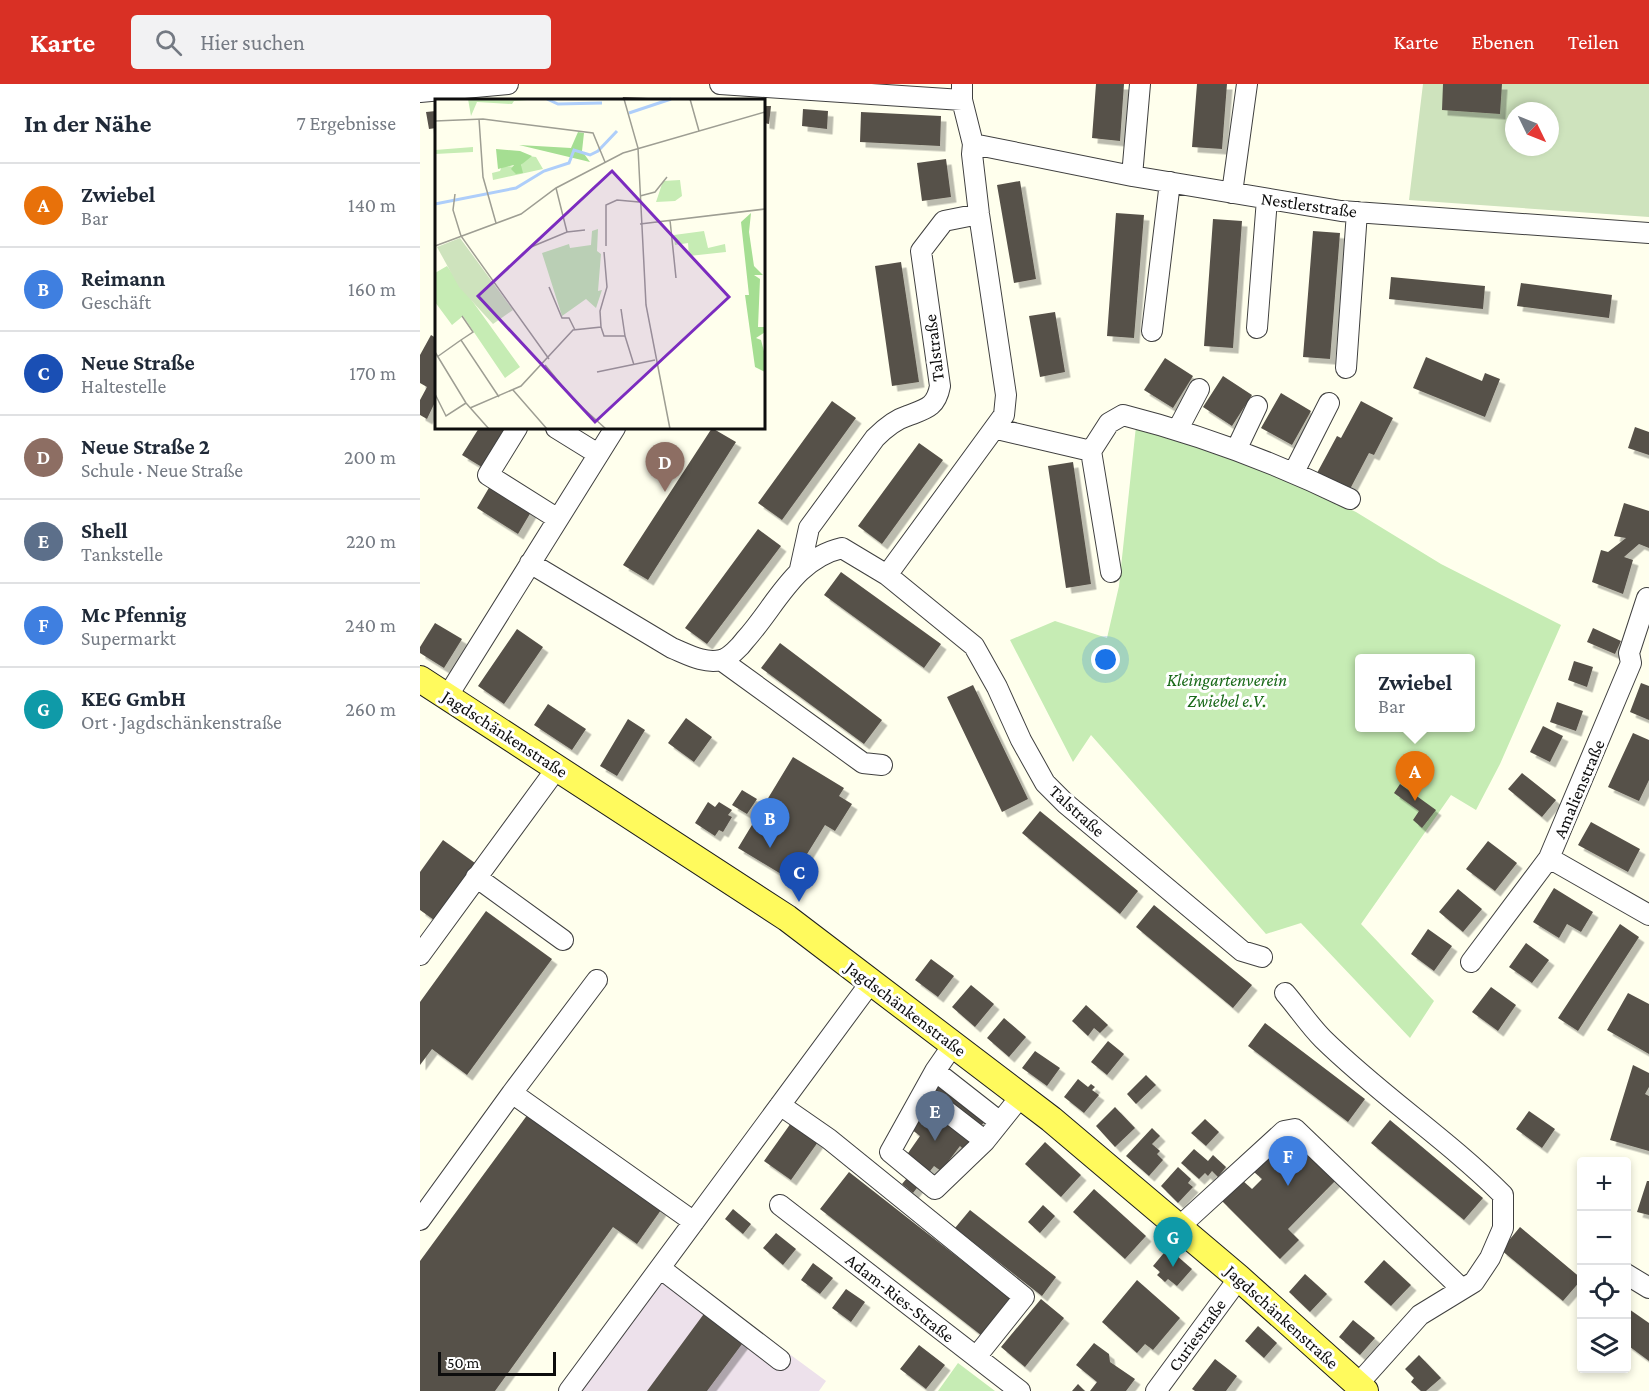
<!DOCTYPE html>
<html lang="de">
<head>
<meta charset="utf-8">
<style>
	body { margin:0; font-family:"Crimson Pro",serif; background:#f2f2f3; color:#1f2937 }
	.controls { position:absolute; right:18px; bottom:18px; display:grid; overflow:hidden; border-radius:6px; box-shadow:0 3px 9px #0003 }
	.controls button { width:54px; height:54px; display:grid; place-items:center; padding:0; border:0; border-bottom:2px solid #e0e1e3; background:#fff; color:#1f2937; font:30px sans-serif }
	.compass { position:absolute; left:1085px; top:18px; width:54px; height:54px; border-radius:50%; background:#fff; box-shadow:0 3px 9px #0003; rotate:133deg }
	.scale { position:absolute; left:18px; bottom:15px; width:118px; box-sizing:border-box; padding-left:6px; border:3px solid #0d0d0d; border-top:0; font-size:16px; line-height:21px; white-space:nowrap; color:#0d0d0d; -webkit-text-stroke:4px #fff; paint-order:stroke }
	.you { position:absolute; left:686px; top:576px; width:21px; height:21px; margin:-15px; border:4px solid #fff; border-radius:50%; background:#1a73e8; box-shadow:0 0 0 9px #1a73e833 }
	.badge { display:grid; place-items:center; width:39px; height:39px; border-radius:50%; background:#d93025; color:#fff; font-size:20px; font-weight:700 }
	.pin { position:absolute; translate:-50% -50px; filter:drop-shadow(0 2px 3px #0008) }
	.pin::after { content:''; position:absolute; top:32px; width:21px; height:18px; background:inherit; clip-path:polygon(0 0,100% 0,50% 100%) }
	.popup { position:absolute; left:935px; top:570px; width:120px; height:78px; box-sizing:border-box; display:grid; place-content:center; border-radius:6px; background:#fff; filter:drop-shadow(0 2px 4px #0005); font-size:20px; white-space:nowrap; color:#747a83 }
	.popup b { font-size:22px; color:#1f2937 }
	.popup::after { content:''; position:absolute; left:50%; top:100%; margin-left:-12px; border:12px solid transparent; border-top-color:#fff }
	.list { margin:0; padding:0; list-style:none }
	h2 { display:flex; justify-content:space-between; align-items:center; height:78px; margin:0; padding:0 24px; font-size:26px }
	h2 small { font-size:20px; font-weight:400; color:#747a83 }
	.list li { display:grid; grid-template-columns:39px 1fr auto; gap:18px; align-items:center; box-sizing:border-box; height:84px; padding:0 24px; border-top:2px solid #e0e1e3 }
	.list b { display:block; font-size:22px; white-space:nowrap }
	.list p { margin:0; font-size:20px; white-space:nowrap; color:#747a83 }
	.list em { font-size:20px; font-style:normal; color:#747a83 }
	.icon { flex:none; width:33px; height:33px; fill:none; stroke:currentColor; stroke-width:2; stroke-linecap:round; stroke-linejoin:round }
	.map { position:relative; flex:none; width:1229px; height:1307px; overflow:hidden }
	header { display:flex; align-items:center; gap:36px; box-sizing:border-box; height:84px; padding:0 30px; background:#d93025; color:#fff }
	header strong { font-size:28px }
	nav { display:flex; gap:33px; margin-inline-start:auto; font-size:21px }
	.search { width:420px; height:54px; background:#f2f2f3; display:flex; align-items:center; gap:15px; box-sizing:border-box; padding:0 21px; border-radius:6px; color:#747a83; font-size:22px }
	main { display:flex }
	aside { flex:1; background:#fff }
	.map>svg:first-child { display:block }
</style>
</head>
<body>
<header>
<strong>Karte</strong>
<div class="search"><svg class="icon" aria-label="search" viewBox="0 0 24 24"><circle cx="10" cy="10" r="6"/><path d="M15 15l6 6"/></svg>Hier suchen</div>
<nav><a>Karte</a><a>Ebenen</a><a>Teilen</a></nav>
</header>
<main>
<aside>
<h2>In der Nähe<small>7 Ergebnisse</small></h2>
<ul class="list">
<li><span class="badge" style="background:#e8710a">A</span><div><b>Zwiebel</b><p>Bar</p></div><em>140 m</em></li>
<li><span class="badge" style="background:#3f7fe0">B</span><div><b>Reimann</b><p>Geschäft</p></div><em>160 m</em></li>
<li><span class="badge" style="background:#1a4fb4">C</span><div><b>Neue Straße</b><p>Haltestelle</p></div><em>170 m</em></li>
<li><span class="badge" style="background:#8d6e63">D</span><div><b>Neue Straße 2</b><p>Schule · Neue Straße</p></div><em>200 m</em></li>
<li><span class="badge" style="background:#5c6f8a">E</span><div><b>Shell</b><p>Tankstelle</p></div><em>220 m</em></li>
<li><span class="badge" style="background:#3f7fe0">F</span><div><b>Mc Pfennig</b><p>Supermarkt</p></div><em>240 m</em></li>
<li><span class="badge" style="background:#0f9aa8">G</span><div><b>KEG GmbH</b><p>Ort · Jagdschänkenstraße</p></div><em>260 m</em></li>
</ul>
</aside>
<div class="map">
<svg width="1229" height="1307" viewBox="0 0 1229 1307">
	<defs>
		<filter id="shadow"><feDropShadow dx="5.5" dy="5.5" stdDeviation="0" flood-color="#0004"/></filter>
	</defs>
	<rect width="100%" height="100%" fill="#ffffed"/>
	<path fill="#ede1eb" d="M253 1184 406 1297 399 1307H162Z"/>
	<path fill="#c6ecb4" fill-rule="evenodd" d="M716 342 846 386 936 428 1021 480 1141 541 1080 680 1056 726 1031 711 941 840 1014 917 990 954 881 839 846 850 671 651 653 678 590 556 635 537 687 554 699 502ZM940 574H1050V644H940Z
		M538 1279 575 1307H518Z"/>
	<path fill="#cee3bd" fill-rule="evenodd" d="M1003 0H1229V133L989 116ZM1094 27H1130V63H1094Z"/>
	<path fill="#575149" filter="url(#shadow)" d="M676 0H704L700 57 672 54Z
		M777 0H807L802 65 772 63Z
		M1023 0H1082L1080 30 1022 26Z
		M203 13 228 14V16H202Z
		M344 22H351L349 40 344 39Z
		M383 25 408 27 407 45 382 42Z
		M16 27V44L9 45 6 28Z
		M441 28 521 32 520 62 440 58Z
		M526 75 531 113 502 117 497 79Z
		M600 97 616 195 594 199 577 101Z
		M696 129 724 131 714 254 687 252Z
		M793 135 822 137 813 264 784 262Z
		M893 147 920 149 910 275 883 273Z
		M481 178 499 298 472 302 455 182Z
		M971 193 1065 202 1063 225 969 215Z
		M1101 199 1192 211 1189 234 1097 222Z
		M635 228 645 288 620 293 609 232Z
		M11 251 16 254V316L7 335 0 331V316L7 303 0 299V271Z
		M1006 273 1062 297 1065 289 1080 295 1065 333 993 304Z
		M745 274 773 292 753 324 724 306Z
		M803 292 832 311 812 342 783 323Z
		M861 309 891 327 872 361 841 344Z
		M412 317 436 334 362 436 338 419Z
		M941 317 973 334 954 371 949 369 929 407 897 389 917 352 921 354Z
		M1215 343 1229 348V371L1208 364Z
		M59 344H89L65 385 42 371Z
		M292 344 316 358 228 496 203 481Z
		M499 359 523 376 462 460 438 442Z
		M653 378 671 500 646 504 628 382Z
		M70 402 111 428 98 450 57 424Z
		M1204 419 1229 427V464L1219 460 1204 473 1213 476 1203 510 1172 498 1181 466 1188 468 1206 454 1194 452Z
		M338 445 361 462 287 560 265 544Z
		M421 488 521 560 504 584 404 511Z
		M15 539 42 555 24 584 0 569V563Z
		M1173 544 1201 557 1195 570 1167 558Z
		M97 545 123 563 84 620 58 602Z
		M360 559 462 636 444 660 341 584Z
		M1154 577 1173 583 1167 603 1148 596Z
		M1221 599 1229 602V636L1210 628Z
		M553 601 608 715 582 728 527 613Z
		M1137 618 1163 627 1156 647 1130 638Z
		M128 620 166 645 152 666 114 641Z
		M266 634 292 653 274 678 248 659Z
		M208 635 225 646 197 692 180 682Z
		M1123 642 1143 652 1130 678 1110 668Z
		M1213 649 1229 656V696L1219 717 1188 703Z
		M373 673 424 704 419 712 432 720 415 747 405 741 371 796 318 764Z
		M1102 689 1136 716 1122 733 1088 705Z
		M980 700 1016 726 1002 744 993 736 999 727 974 709Z
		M322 706 337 715 327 730 312 721Z
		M288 718 295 723 299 718 312 726 308 731 312 733 303 748 299 746 295 752 275 739Z
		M620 727 718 807 700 830 602 749Z
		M1171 738 1220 765 1208 788 1158 761Z
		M23 756 55 779 14 836 0 826V788Z
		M1068 757 1097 779 1075 807 1046 785Z
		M1134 804 1173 828 1161 848 1147 840 1139 854 1113 838Z
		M1038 805 1062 825 1043 848 1019 828Z
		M734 821 832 901 813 924 716 843Z
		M66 827 132 875 47 991 12 965 0 981V918Z
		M1200 840 1219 853 1158 947 1138 934Z
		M1008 845 1032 862 1014 887 991 870Z
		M1106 859 1129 876 1112 899 1089 883Z
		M511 875 534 892 518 913 495 896Z
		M551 901 574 920 555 943 532 923Z
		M1071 903 1096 921 1078 947 1052 928Z
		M1208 909 1229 920V970L1187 946Z
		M666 921 688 941 680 949 674 944 668 952 652 937Z
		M584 934 606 953 589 973 567 954Z
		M845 939 945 1015 928 1038 828 962Z
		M688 957 704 970 687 991 671 978Z
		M615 967 640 984 627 1002 602 984Z
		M1213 981 1229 989V1003L1225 1010 1229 1012V1067L1190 1056Z
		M527 989 574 1024 544 1066 540 1062 521 1087 514 1082 493 1109 482 1100 498 1081 486 1072 500 1052 491 1045 497 1029Z
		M726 991 736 1001 716 1020 707 1010Z
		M658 995 668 1003 671 1000 675 1003 672 1006 679 1011 664 1029 644 1013Z
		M695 1023 715 1044 695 1063 676 1042Z
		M1109 1027 1135 1045 1122 1064 1096 1045Z
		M108 1030 241 1126 217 1160 193 1143 75 1307H0V1177Z
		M785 1035 799 1048 786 1062 771 1049Z
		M970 1036 1063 1114 1044 1136 951 1059Z
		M371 1039 398 1058 371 1096 344 1077Z
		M732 1044 740 1052 732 1060 740 1067 737 1070 743 1076 729 1092 706 1072Z
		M878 1056 917 1095 868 1145 879 1156 860 1175 802 1117 822 1096 832 1105 842 1095 834 1088 861 1061 867 1067Z
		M625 1058 661 1091 641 1113 605 1080Z
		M774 1065 788 1077 793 1071 806 1083 798 1093 792 1087 788 1092 785 1089 779 1095 761 1079Z
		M758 1083 771 1095 768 1099 773 1103 758 1119 741 1102Z
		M429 1088 595 1218 566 1255 400 1125Z
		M1227 1097H1229V1131L1217 1128Z
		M674 1105 726 1152 705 1175 653 1128Z
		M623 1121 635 1132 620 1149 608 1138Z
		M313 1125 331 1140 323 1150 305 1135Z
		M550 1126 636 1193 622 1212 535 1144Z
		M1100 1143 1162 1195 1143 1217 1081 1166Z
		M356 1149 376 1165 363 1181 343 1164Z
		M748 1164 772 1185 757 1202 748 1195 745 1198 737 1191 740 1188 733 1182Z
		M964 1176 991 1201 971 1222 944 1198Z
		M393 1179 413 1194 400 1210 381 1196Z
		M885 1190 907 1210 890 1228 869 1208Z
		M717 1196 760 1234 733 1266 725 1260 717 1269 682 1238Z
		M426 1205 445 1218 431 1238 412 1224Z
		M621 1215 644 1234 605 1283 581 1263Z
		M1206 1223 1229 1239V1277L1206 1260Z
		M286 1227 325 1256 287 1307H227Z
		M933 1236 955 1254 940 1271 919 1253Z
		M838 1242 857 1259 844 1274 825 1257Z
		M674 1259 689 1270 690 1278 715 1295 706 1307H670L677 1298 656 1281Z
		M499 1261 525 1281 506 1305 480 1285Z
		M999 1271 1021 1294 1006 1307H1001L991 1298 994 1294 985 1285Z
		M795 1275 817 1292 806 1307H775L772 1305Z
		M658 1300 665 1307H652Z"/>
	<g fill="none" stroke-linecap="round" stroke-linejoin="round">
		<g stroke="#404040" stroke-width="22">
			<path id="minor" d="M300 0 542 16
				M542 0V16L553 60 552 70 559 130 586 311 584 331 467 491 554 562 577 603 601 656 625 699 645 719 822 867 842 873
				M0 8 88 0
				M553 60 712 92 921 127 1229 149
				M712 92 720 0
				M812 109 827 0
				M837 244 847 115
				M732 247 750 98
				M926 284 937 128
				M97 344 68 391 138 435
				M136 344 178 370
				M577 345 671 367
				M758 345 779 305
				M817 364 837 322
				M671 367 689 339 703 331C782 351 856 379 930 415
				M671 367 691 488
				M874 388 909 319
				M110 479 252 564C267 570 284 580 301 576 309 574 320 563 325 556 356 522 374 475 422 464L467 491
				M380 485 389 444 455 354C464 345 474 336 487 332 505 325 516 324 520 302L501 167 524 137 559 130
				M301 576 443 679 462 681
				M27 613 195 344
				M1129 774 1229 831
				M56 793 143 856
				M0 871 137 684
				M1051 878 1129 774 1211 579 1209 569 1227 514
				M865 909C878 924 889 941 903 955 960 1011 1027 1055 1083 1111V1144L1070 1174 1054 1198 1000 1231 938 1300
				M533 961 515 987 470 1068 515 1105 565 1057 601 1012
				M515 987 580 1038
				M92 1009 177 896
				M503 1009 565 1057
				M360 1021 409 1055 604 1213 556 1273
				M360 1121 600 1307
				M0 1136 92 1009 274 1138
				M759 1143 864 1047 875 1045 1042 1205
				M240 1184 360 1276
				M1206 1190 1229 1204
				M149 1307 451 898
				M736 1307 819 1194"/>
		</g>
		<g stroke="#1e1e1e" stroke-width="28">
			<path id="major" d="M0 595 367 834 631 1035 819 1194 945 1307"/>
		</g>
		<use href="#minor" stroke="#fff" stroke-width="20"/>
		<use href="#major" stroke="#fffa5d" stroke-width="26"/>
	</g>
	<g text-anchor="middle" stroke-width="6" stroke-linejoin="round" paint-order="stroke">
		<g font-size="18" fill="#0d0d0d" stroke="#fff">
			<text transform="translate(889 121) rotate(8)" y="6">Nestlerstraße</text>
			<text transform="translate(514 264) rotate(-97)" y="6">Talstraße</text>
			<text transform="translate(85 650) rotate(33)" y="6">Jagdschänkenstraße</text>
			<text transform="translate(1159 705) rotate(-67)" y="6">Amalienstraße</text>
			<text transform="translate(657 727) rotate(42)" y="6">Talstraße</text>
			<text transform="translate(486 925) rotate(37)" y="6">Jagdschänkenstraße</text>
			<text transform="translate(480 1214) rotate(38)" y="6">Adam-Ries-Straße</text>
			<text transform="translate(862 1233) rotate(42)" y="6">Jagdschänkenstraße</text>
			<text transform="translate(777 1251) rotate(-54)" y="6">Curiestraße</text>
		</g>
		<g font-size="18" font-style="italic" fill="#196919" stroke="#fff">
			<text x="807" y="602">Kleingartenverein<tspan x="807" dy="21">Zwiebel e.V.</tspan></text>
		</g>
	</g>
	<g transform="translate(15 15)">
		<rect width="330" height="330" fill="#ffffed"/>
		<path d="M33 0H106L79 2 77 5 42 3 36 17ZM38 48V53L0 55V51ZM93 57 101 58 108 70 58 81 57 74 65 72 67 67 85 68ZM245 81 247 97 240 102 221 103 228 82ZM163 130 162 152 166 155 163 192 167 191 161 209 151 200 127 217 107 154 134 145 135 149 156 146 157 132ZM269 132 273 149 290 145 291 153 254 157 253 144 240 146 239 136ZM12 167 85 268 70 279 28 217 17 226 0 203V174Z" fill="#c6ecb4"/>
		<path d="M143 33 149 34 147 52 155 63 84 46 136 49ZM61 50 85 52 97 57 86 66 88 74 81 75 76 70 79 66 63 70ZM316 114 314 133 319 167 328 176H319L325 180 323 228H330V233L321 239 326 241 330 256V273L320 268 310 196H314L306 123Z" fill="#a5de92"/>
		<path d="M25 139 78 211 58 225 24 188 2 148Z" fill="#cee3bd"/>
		<path fill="none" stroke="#aecefa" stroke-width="3" d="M112 0 123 5 167 4M194 14 236 0M0 105 81 89 109 72 134 64 139 51 155 56 163 52 182 32"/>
		<path fill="none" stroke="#9e9e93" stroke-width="1.5" d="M189 0 203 49 211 206 235 330M255 0 264 32M44 20 48 78 61 124M0 22 48 20 158 34 170 63M121 89 132 133M20 95 18 111 26 137 114 260M205 97 220 93 232 78M235 121 241 179M205 125 330 110M0 147 86 115 121 89 188 54 330 13M171 147V106L182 101 204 103M96 148 132 133 150 131M114 188 127 219H134L140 231M186 210 190 237M166 228 169 237H190L199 266M26 241 38 233 27 217M0 253 31 304 54 330M2 258 26 241 64 298M110 266 138 300 171 330M162 273 220 261M78 291 112 330M0 295 11 317 31 304M35 309 86 287 138 231 166 228 165 212 172 188 169 153"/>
		<path fill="#7b2cbf" fill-opacity="0.15" stroke="#7b2cbf" stroke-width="3" d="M177 72 294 198 160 323 43 197Z"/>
		<rect width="330" height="330" fill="none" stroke="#0d0d0d" stroke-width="3"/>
	</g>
</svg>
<div class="controls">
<button>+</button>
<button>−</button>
<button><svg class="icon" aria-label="locate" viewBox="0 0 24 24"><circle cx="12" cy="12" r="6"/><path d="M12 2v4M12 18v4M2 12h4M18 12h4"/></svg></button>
<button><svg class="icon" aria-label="layers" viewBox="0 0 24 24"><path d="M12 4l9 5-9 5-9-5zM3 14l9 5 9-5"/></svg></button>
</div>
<svg class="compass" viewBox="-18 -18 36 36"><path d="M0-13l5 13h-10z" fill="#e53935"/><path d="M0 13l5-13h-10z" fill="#747a83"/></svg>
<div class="scale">50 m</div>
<div class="you"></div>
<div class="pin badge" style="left:995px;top:717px;background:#e8710a">A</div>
<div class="popup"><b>Zwiebel</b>Bar</div>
<div class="pin badge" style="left:350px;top:764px;background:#3f7fe0">B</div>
<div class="pin badge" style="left:379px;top:818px;background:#1a4fb4">C</div>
<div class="pin badge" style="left:245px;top:408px;background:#8d6e63">D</div>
<div class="pin badge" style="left:515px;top:1057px;background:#5c6f8a">E</div>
<div class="pin badge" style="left:868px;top:1102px;background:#3f7fe0">F</div>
<div class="pin badge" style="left:753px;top:1183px;background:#0f9aa8">G</div>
</div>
</main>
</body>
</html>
